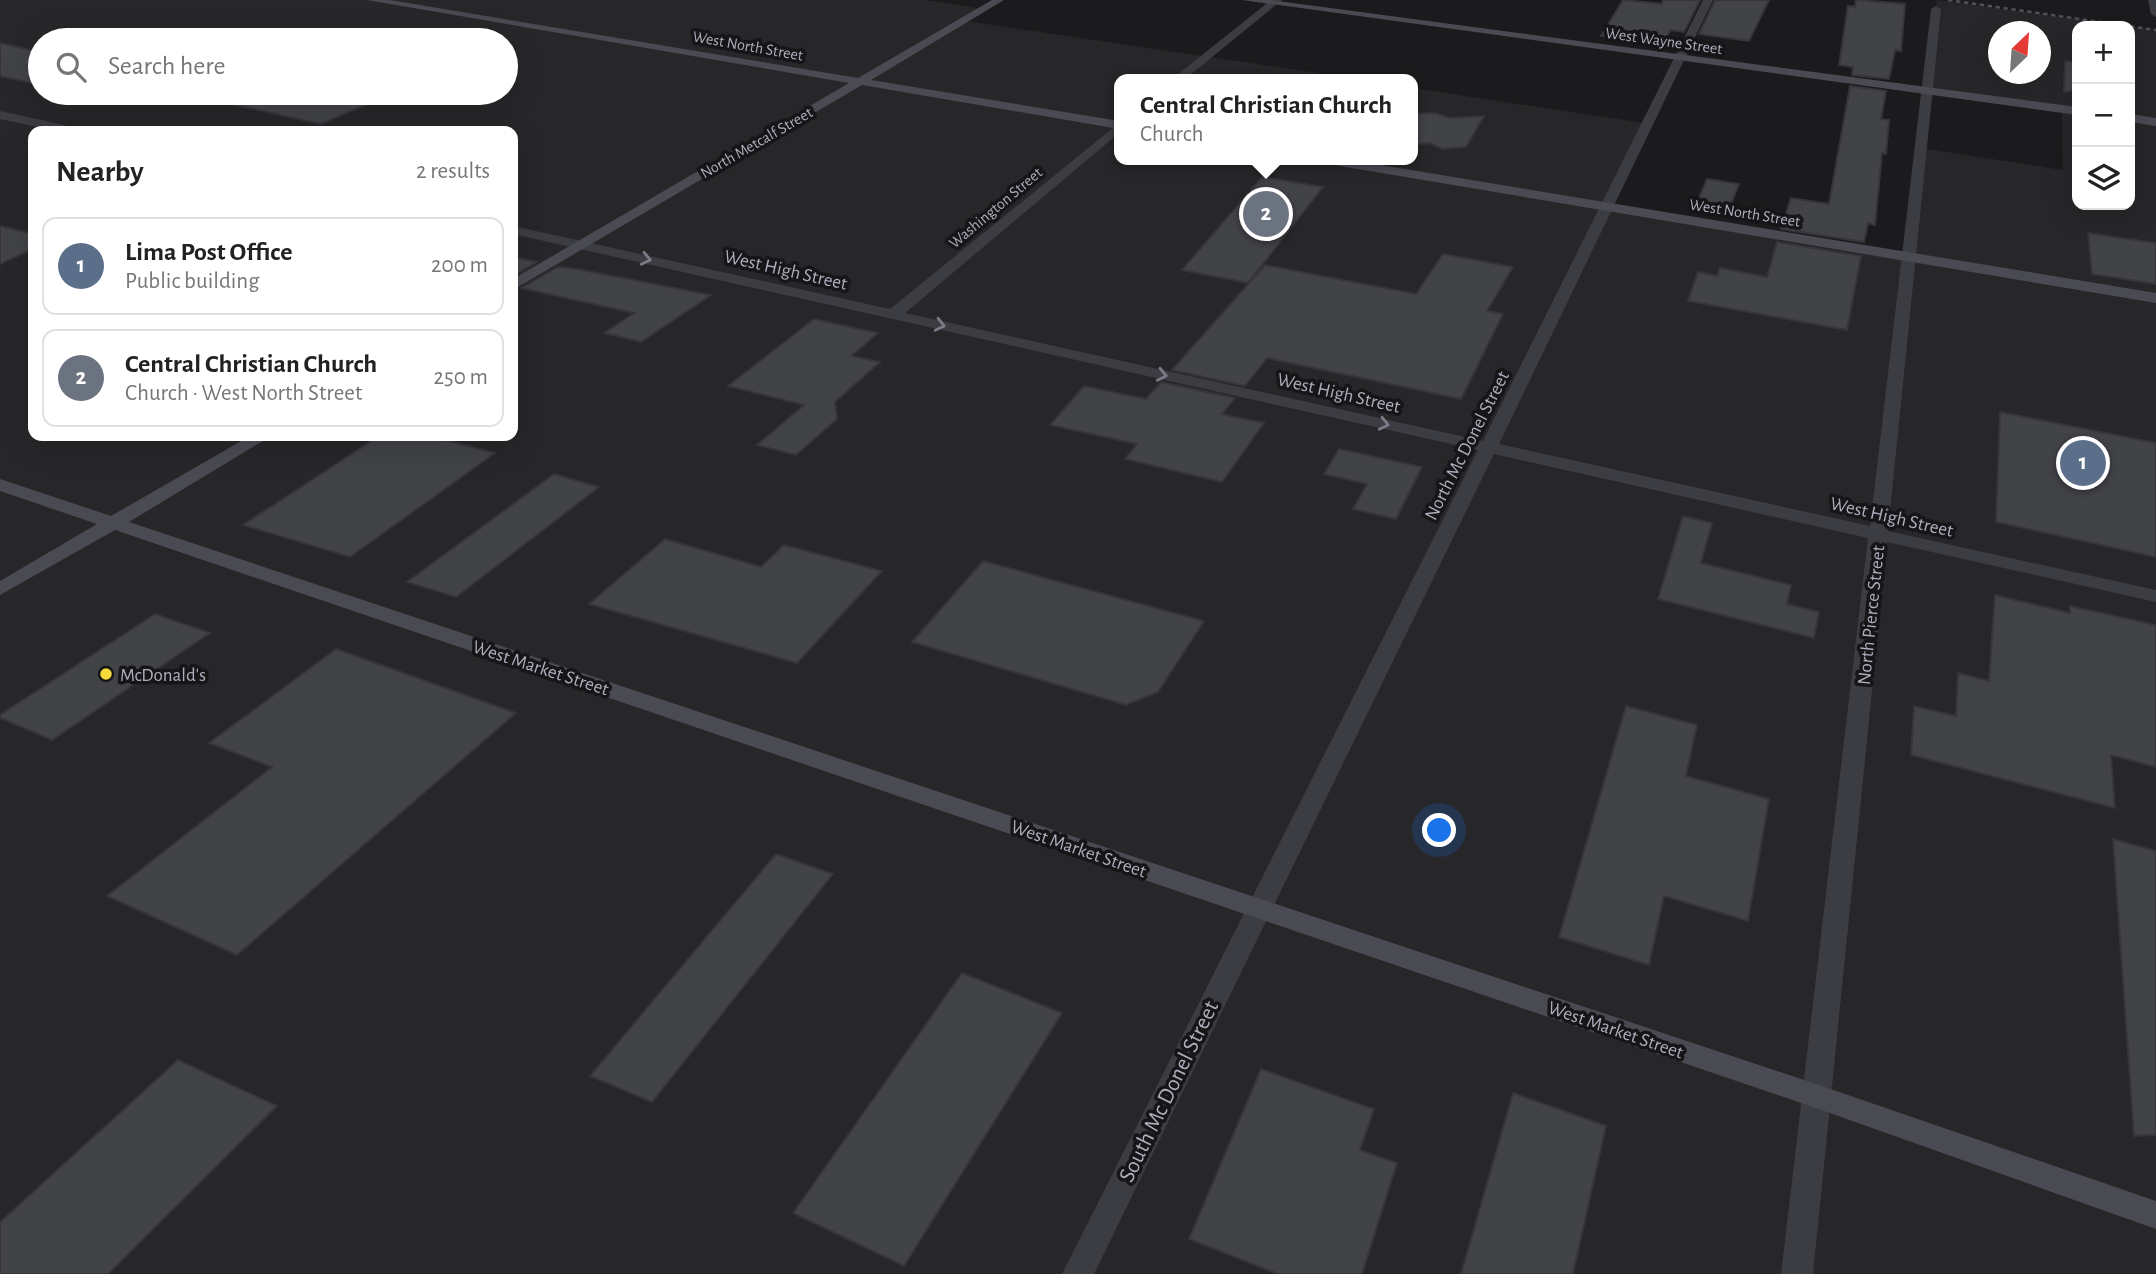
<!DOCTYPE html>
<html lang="en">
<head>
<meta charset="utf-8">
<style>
	body { margin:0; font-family:"Alegreya Sans",sans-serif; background:#f2f2f2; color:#222 }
	.controls { position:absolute; right:21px; top:21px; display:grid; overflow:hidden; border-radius:14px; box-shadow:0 7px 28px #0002 }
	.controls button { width:63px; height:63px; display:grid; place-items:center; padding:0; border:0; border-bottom:2px solid #e0e0e0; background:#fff; color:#222; font:35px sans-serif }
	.compass { position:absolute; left:1988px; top:21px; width:63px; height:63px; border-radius:50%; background:#fff; box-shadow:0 7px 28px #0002; rotate:25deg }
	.you { position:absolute; left:1440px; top:831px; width:24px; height:24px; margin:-18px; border:5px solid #fff; border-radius:50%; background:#1a73e8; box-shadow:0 0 0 10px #1a73e833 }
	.badge { display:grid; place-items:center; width:46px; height:46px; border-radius:50%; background:#ea580c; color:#fff; font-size:23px; font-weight:700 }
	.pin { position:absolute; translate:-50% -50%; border:4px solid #fff; box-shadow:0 2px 7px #0006 }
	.popup { position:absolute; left:1114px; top:74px; width:304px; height:91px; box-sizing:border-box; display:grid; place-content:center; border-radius:14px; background:#fff; filter:drop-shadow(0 2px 5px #0005); font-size:23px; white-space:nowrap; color:#767676 }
	.popup b { font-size:26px; color:#222 }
	.popup::after { content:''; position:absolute; left:50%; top:100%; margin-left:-14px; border:14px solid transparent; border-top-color:#fff }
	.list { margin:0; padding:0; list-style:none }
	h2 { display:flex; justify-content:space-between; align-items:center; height:91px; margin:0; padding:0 28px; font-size:30px }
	h2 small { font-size:23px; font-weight:400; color:#767676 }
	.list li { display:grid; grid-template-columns:46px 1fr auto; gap:21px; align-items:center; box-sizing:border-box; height:98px; margin:0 14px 14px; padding:0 14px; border:2px solid #e0e0e0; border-radius:14px }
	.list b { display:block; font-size:26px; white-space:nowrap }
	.list p { margin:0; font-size:23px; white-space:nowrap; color:#767676 }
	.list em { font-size:23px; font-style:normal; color:#767676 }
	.icon { flex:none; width:38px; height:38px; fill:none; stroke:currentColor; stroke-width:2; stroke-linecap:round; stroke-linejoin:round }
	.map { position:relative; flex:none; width:2156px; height:1274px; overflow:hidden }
	.search { position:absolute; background:#fff; box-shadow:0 7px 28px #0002; left:28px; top:28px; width:490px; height:77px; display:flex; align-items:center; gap:18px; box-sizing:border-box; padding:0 24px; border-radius:38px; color:#767676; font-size:26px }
	.panel { position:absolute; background:#fff; box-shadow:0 7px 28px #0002; left:28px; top:126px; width:490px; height:315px; border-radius:14px }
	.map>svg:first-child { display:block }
</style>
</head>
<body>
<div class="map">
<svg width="2156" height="1274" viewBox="0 0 2156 1274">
	<rect width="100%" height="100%" fill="#1b1b1d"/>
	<path fill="#27272a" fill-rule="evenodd" d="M0 0H926L984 9 966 21 1359 79H1119V160H1413V88L1650 124 1609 206 1908 257 1921 148 2063 170 2062 109 1927 91 1937 0 2156 30V1274H0ZM2077 26H2130V205H2077ZM1998 32H2040V74H1998ZM40 40H506V93H40ZM33 131H513V436H33Z"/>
	<path fill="#424347" stroke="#363539" stroke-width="2" d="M1623 0 1662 4 1663 0H1700L1684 32 1671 30 1662 43 1601 36Z
		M1715 0H1769L1749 41 1699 34Z
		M1856 0 1905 4 1901 51 1895 50 1889 79 1852 75 1853 67 1839 65 1848 6 1855 7Z
		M0 43 40 52V85L0 76Z
		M2065 61 2077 62V90L2064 92Z
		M1850 86 1886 91 1881 119 1889 120 1886 154 1882 153 1875 225 1868 223 1864 242 1781 229 1791 198 1829 204Z
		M237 93H393L321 124 235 105Z
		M1435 113 1449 118 1484 116 1466 147 1442 149 1430 143 1413 145V114Z
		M1262 177 1323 187 1248 283 1182 270Z
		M1707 179 1739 184 1728 211 1696 205Z
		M0 226 33 234V249L0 264Z
		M2088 233 2156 243V284L2092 274Z
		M1777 242 1861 256 1847 330 1688 301 1698 272 1717 276 1720 268 1767 277Z
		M1443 254 1513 267 1487 311 1503 314 1461 399 1267 358 1245 386 1172 370 1265 265 1416 294Z
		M513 257 537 262 513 276Z
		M558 267 577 269 711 295 641 342 604 333 634 313 521 288Z
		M814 319 878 333 851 356 880 362 835 402 837 419 796 455 757 445 804 405 728 386Z
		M1161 382 1235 398 1222 414 1264 423 1222 482 1125 459 1137 444 1050 425 1084 386 1146 399Z
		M2000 412 2156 443V557L1996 522Z
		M379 436H429L495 453 350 557 243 525Z
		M1339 449 1422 467 1396 519 1353 509 1367 484 1324 474Z
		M554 474 599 487 456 597 407 582Z
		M1683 516 1712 523 1701 563 1791 585 1787 604 1819 612 1814 638 1658 599Z
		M665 539 761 567 784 545 882 571 797 663 589 604Z
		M983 561 1204 621 1158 692 1126 705 912 642Z
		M1995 595 2070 613V606L2156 625V767L2111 755 2115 808 1911 755 1914 706 1956 716 1958 673 1989 681Z
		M155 614 210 633 52 740 0 718V715Z
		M336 649 516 713 237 955 107 896 272 767 209 743Z
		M1626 706 1697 725 1686 776 1769 799 1748 921 1664 896 1649 965 1559 937Z
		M2113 839 2156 851V1135L2134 1136Z
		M776 854 833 874 652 1102 590 1076Z
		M962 973 1062 1013 904 1266 793 1213Z
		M178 1060 277 1106 108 1274H0V1222Z
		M1261 1069 1374 1109 1360 1150 1397 1163 1362 1274H1278L1189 1239Z
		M1513 1093 1606 1126 1573 1274H1461Z"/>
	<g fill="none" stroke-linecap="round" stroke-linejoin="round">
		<path fill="#3c3c43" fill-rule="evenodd" d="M1271 0H1282L1185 79H1172Z
			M1703 0H1713L1499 444 1870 526 1931 9 1936 6 1941 9 1888 531 2156 590V602L1887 542 1813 1274H1781L1868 538 1494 454 1094 1274H1062L1478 450 513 234V226L890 309 1119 123V133L905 313 1483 441Z
			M2148 0H2156V17L2151 14Z
			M0 111 73 127 79 131H57L0 119Z"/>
		<path fill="#4a4a53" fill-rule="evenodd" d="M367 0H390L858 78 992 0H1004L871 80 1119 121V129L862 85 513 290V279L849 83Z
			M1242 0H1270L2077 107V115Z
			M2130 114 2156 118V126L2130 122Z
			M1322 160H1350L2156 293V303L1328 164Z
			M250 436H271L129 522 1816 1084 2156 1201V1229L1813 1107 115 530 0 595V581L97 524 0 491V479L111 516Z"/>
		<path stroke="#4f4f58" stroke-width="2.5" stroke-dasharray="4.5 3.5" stroke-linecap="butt" d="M1948 0 2156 30"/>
	</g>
	<defs><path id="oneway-chevron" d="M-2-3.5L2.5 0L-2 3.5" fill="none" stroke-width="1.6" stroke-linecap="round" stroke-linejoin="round" transform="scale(1.75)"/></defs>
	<g stroke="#7a7b86">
		<use href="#oneway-chevron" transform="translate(646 259) rotate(13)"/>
		<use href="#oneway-chevron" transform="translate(940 325) rotate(13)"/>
		<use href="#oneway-chevron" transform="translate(1162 375) rotate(13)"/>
		<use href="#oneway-chevron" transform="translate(1384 424) rotate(13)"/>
	</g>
	<circle fill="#f7d939" stroke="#161618" stroke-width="2.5" cx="106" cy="674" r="7"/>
	<g text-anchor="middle" stroke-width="7" stroke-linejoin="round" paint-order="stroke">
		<g font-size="16" fill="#adafbd" stroke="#161618">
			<text transform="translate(1664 40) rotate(8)" y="6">West Wayne Street</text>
			<text transform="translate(748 45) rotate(10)" y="6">West North Street</text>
			<text transform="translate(756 142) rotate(-30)" y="6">North Metcalf Street</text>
			<text transform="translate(995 207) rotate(-40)" y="6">Washington Street</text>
			<text transform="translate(1745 212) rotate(9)" y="6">West North Street</text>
		</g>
		<g font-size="19" fill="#adafbd" stroke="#161618">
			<text transform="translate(786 269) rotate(13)" y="7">West High Street</text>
			<text transform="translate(1339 392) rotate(13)" y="7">West High Street</text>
			<text transform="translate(1466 445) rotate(-63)" y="7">North Mc Donel Street</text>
			<text transform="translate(1892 516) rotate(13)" y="7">West High Street</text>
			<text transform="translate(1870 615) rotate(-84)" y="7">North Pierce Street</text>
			<text transform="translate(541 667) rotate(18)" y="7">West Market Street</text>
			<text transform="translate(1079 848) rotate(19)" y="7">West Market Street</text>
			<text transform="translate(1616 1029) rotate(19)" y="7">West Market Street</text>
		</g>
		<g font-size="19" fill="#adafbd" stroke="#161618" text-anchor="start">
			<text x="120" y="681">McDonald's</text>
		</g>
		<g font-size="23" fill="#adafbd" stroke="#161618">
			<text transform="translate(1168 1091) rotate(-64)" y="8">South Mc Donel Street</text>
		</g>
	</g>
</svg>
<div class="controls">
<button>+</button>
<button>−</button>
<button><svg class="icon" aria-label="layers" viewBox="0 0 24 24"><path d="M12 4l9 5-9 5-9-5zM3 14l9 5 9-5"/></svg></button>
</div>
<svg class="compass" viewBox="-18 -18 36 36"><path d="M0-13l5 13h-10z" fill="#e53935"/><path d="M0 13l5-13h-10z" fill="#767676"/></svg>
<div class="you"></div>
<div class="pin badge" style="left:2083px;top:463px;background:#5c6f8a">1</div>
<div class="pin badge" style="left:1266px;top:214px;background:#6b7280">2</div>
<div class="popup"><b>Central Christian Church</b>Church</div>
<div class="search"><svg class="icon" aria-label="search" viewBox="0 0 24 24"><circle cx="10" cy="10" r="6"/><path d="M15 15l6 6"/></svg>Search here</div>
<section class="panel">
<h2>Nearby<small>2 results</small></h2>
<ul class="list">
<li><span class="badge" style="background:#5c6f8a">1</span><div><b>Lima Post Office</b><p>Public building</p></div><em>200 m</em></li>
<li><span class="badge" style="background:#6b7280">2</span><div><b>Central Christian Church</b><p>Church · West North Street</p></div><em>250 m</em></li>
</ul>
</section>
</div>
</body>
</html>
